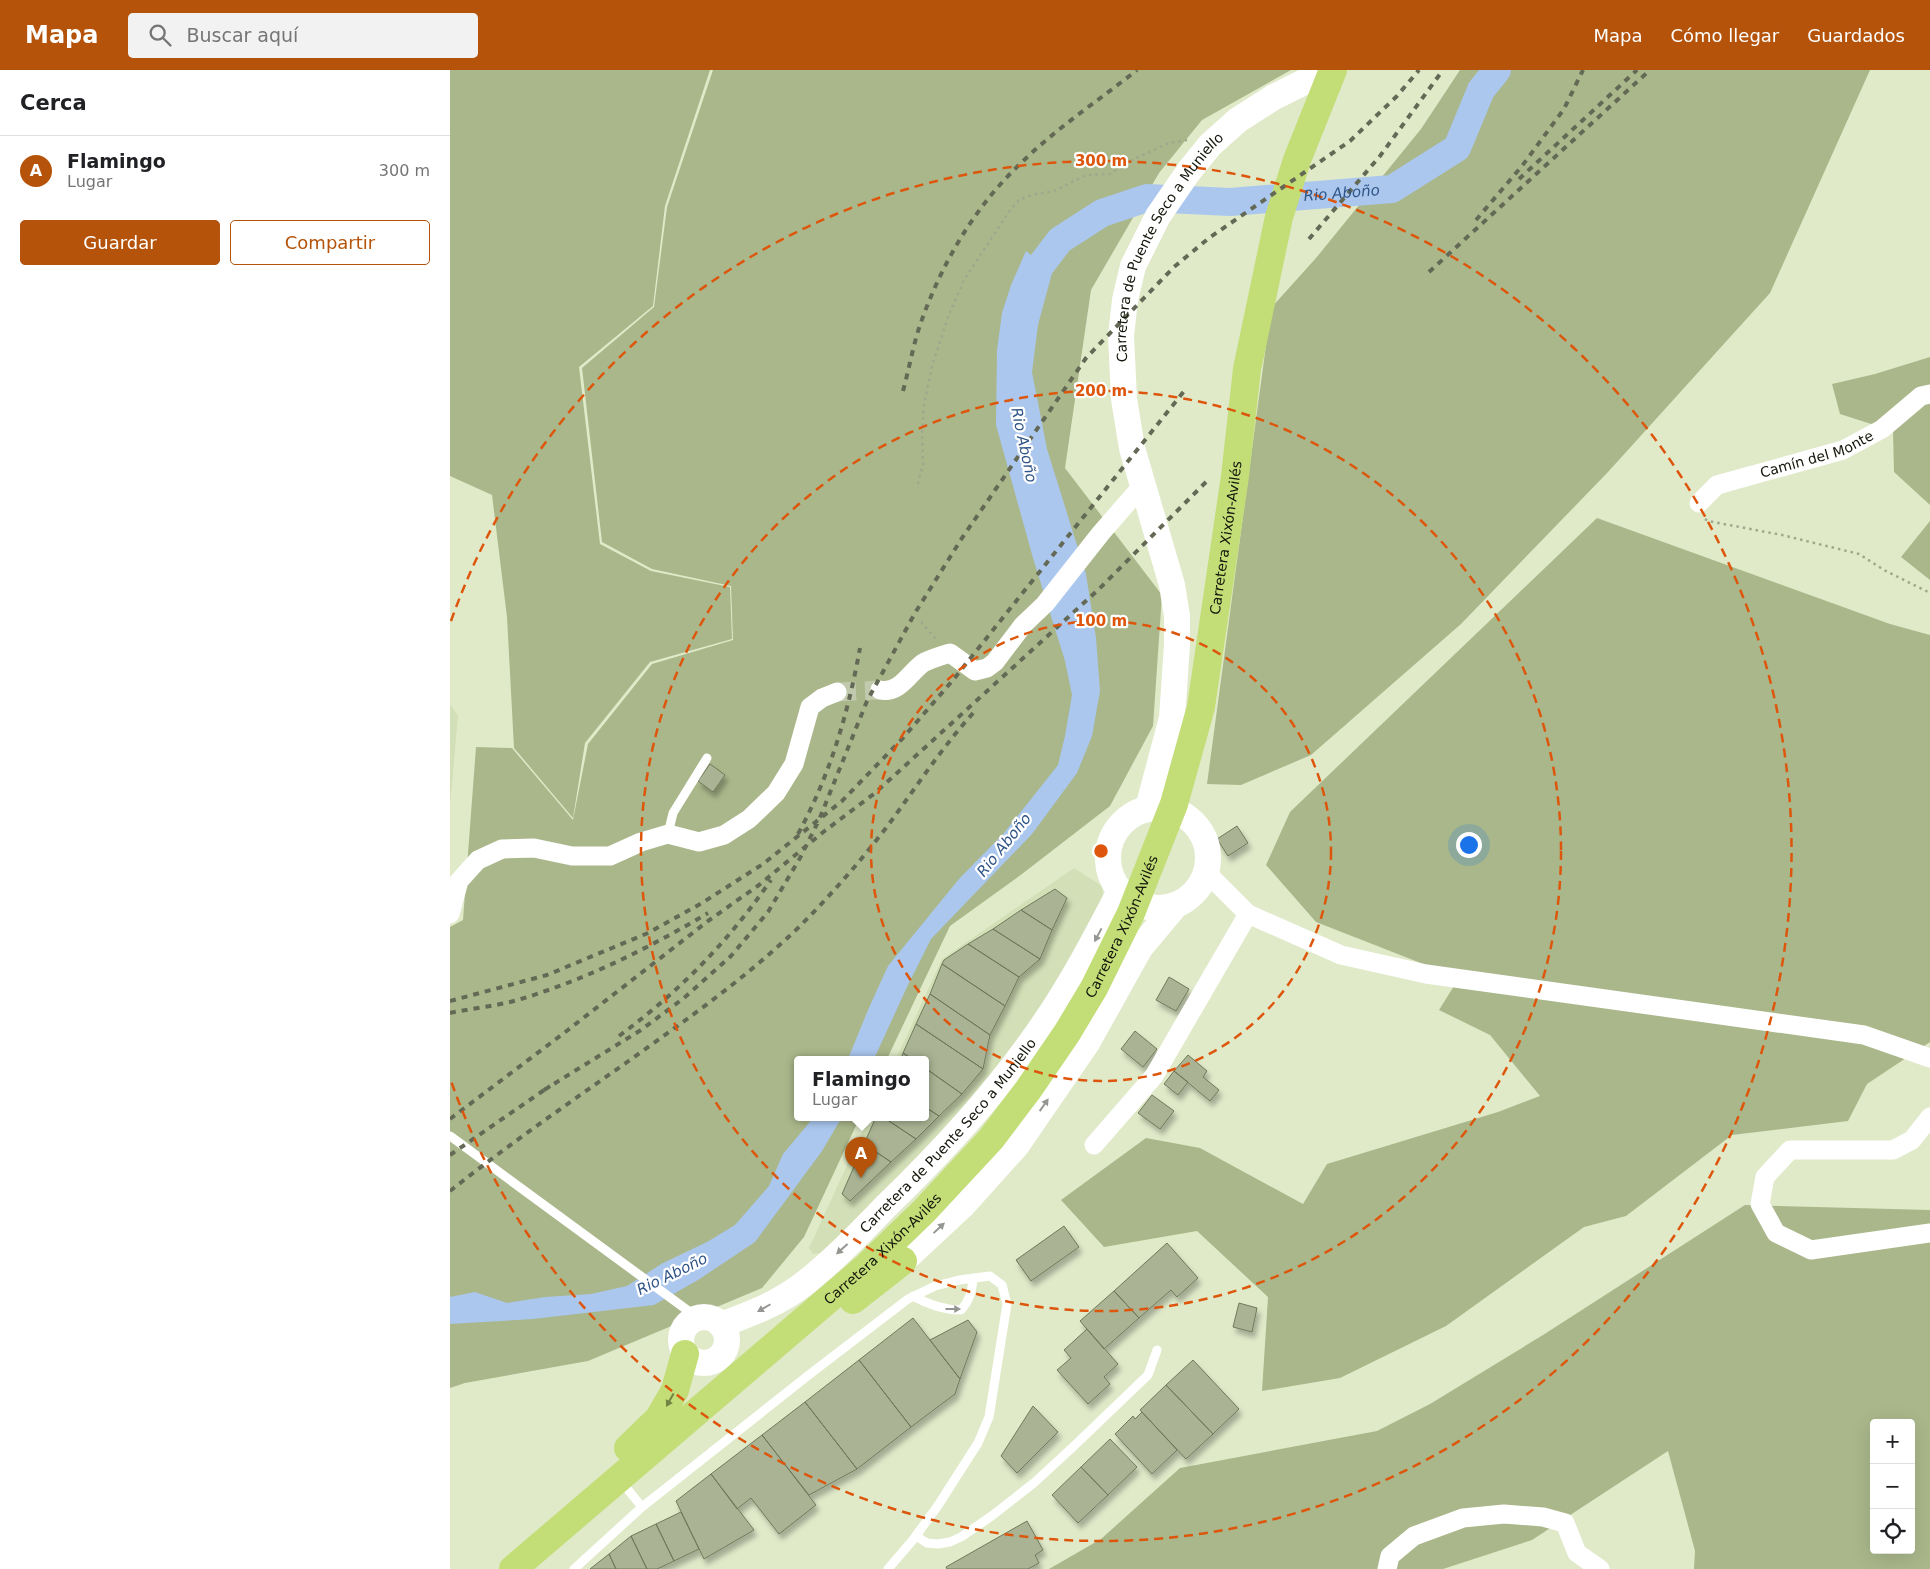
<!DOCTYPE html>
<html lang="es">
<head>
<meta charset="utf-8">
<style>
	body { margin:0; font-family:"DejaVu Sans",sans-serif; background:#f2f2f2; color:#202124 }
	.controls { position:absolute; right:15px; bottom:15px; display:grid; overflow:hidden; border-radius:5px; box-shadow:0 5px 20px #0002 }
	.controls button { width:45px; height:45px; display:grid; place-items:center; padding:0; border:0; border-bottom:1px solid #e0e0e0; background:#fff; color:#202124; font:25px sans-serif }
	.you { position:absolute; left:1018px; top:774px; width:18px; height:18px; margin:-12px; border:4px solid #fff; border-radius:50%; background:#1a73e8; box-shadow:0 0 0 8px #1a73e833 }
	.badge { display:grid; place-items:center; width:32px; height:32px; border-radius:50%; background:#b45309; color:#fff; font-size:16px; font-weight:700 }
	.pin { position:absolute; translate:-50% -41px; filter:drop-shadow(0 1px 2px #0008) }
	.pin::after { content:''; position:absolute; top:26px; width:18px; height:15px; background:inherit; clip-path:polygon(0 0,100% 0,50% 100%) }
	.popup { position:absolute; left:344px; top:986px; width:135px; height:65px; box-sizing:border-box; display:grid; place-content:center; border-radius:5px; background:#fff; filter:drop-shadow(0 1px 4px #0005); font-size:16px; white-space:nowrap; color:#757577 }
	.popup b { font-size:19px; color:#202124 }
	.popup::after { content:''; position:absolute; left:50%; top:100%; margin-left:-10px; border:10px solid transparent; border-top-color:#fff }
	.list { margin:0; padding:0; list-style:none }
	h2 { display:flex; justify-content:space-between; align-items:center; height:65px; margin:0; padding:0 20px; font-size:21px }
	h2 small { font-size:16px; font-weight:400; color:#757577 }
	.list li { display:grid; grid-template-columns:32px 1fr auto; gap:15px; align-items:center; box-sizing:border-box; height:70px; padding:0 20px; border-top:1px solid #e0e0e0 }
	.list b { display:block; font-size:19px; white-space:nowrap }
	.list p { margin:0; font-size:16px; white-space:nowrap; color:#757577 }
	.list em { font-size:16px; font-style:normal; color:#757577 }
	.actions { display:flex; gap:10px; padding:15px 20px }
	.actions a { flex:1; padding:11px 0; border:1px solid #b45309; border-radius:5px; text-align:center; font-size:18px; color:#b45309 }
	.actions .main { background:#b45309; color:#fff }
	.icon { flex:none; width:28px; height:28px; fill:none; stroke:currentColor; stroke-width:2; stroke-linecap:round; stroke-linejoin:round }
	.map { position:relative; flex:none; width:1480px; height:1499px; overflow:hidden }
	header { display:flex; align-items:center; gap:30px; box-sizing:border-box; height:70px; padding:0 25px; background:#b45309; color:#fff }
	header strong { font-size:24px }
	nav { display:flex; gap:28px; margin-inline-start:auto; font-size:18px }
	.search { width:350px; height:45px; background:#f2f2f2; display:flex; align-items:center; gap:12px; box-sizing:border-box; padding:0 18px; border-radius:5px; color:#757577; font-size:19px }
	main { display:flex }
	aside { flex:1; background:#fff }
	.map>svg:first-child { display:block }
</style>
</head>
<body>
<header>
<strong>Mapa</strong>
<div class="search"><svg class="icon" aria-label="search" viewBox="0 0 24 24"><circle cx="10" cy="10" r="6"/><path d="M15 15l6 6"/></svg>Buscar aquí</div>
<nav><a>Mapa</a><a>Cómo llegar</a><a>Guardados</a></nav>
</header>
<main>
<aside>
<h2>Cerca<small></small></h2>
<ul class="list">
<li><span class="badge">A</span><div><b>Flamingo</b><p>Lugar</p></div><em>300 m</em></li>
</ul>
<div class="actions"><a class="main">Guardar</a><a>Compartir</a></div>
</aside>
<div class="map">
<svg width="1480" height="1499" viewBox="0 0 1480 1499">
	<defs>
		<filter id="shadow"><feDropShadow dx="3" dy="5.5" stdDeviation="2.5" flood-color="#0004"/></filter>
	</defs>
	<rect width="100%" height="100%" fill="#e0eac9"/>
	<path fill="#d3dfb7" d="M0 634 8 646 0 736Z
		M624 798 652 816 653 828 599 932 493 1069 390 1167 370 1183 363 1184 359 1178 419 1047H475V989H446L492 889Z"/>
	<path fill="#aab78a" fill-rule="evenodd" d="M0 0H260L215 136 203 236 129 297 150 474 201 501 280 517 282 569 200 592 135 673 123 748 64 678 57 547 42 425 0 406Z
		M263 0H841L752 50 709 103 641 220 615 398 712 525 703 656 660 736 572 804 500 856 437 989H347V1047H410L354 1167 312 1218 138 1291 15 1313 0 1318V857L13 850 26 677 62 678 123 750 138 674 202 594 283 570 281 516 202 499 152 472 132 298 204 237 217 137Z
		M1010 0H1420L1320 223 1158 402 1011 554 861 685 791 715 757 714 821 238 866 188 971 59Z
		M1480 287V435L1444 402 1443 361 1390 344 1382 314 1425 304Z
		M1147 448 1440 554 1480 565V972L1417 1014 1398 1051 1282 1065 1176 1146 1134 1157 996 1256 890 1308 812 1321 818 1227 747 1161 654 1177 611 1130 696 1068 750 1078 853 1134 877 1094 1048 1042 1090 1026 1040 965 989 940 1009 908 866 852 816 795 840 742Z
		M1480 451V510L1451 487Z
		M1295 1135 1480 1140V1499H1244L1245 1481 1218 1381 1082 1470 993 1499H599L651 1469 730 1398 927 1361 980 1334 1093 1265ZM1424 1353H1461V1480H1424Z"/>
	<path fill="#abc7ee" d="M576 181 602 203 588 255 582 302 597 379 636 504 646 568 650 621 642 666 627 703 582 764 481 869 457 917 424 989H398L418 940 438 896 509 809 554 763 608 695 615 666 622 625 615 591 583 488 546 355 547 280 552 243 561 215Z
		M364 1047H392L372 1081 305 1172 248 1210 204 1235 83 1249 0 1254V1227L25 1222 57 1233 95 1227 141 1224 177 1216 213 1193 257 1172 285 1155 319 1116 333 1084Z"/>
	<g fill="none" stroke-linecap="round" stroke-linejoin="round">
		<path stroke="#abc7ee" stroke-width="28" id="s1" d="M575 227 584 204 610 170 652 143 697 128 780 132 942 119 1007 78 1031 20 1047 0"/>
	</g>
	<path fill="#aab494" stroke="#70795b" filter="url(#shadow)" d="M260 694 275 705 263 722 248 711Z
		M787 756 798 773 778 786 767 769Z
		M605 819 617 828 602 860 571 840Z
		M571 840 602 860 590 889 543 859Z
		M543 859 590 889 569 907 518 874Z
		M518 874 569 907 555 936 492 894 494 890Z
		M492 894 555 936 540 965 480 924Z
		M719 907 739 919 726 941 706 930Z
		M480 924 540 965 533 999 466 954Z
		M466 954 533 999 512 1024 475 998V989H462L453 983Z
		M685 961 707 979 693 997 671 979Z
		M453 983 462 989H451Z
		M738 985 757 1001 753 1007 769 1020 760 1031 724 1001Z
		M475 998 512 1024 489 1046 475 1037Z
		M724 1001 738 1012 728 1025 714 1014Z
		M702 1025 724 1041 710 1059 688 1043Z
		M475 1037 489 1046 466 1069 433 1047H475Z
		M426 1047H433L466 1069 441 1092 414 1074Z
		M414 1074 441 1092 400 1131 392 1124Z
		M614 1156 629 1177 581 1211 566 1190Z
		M717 1173 748 1208 727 1227 721 1220 689 1248 664 1221Z
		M664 1221 689 1248 654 1279 630 1251Z
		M789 1233 807 1238 802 1262 783 1257Z
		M463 1248 510 1309 505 1324 461 1357 409 1290Z
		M518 1250 527 1262 510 1309 480 1270Z
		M637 1259 668 1294 654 1307 660 1314 638 1334 607 1300 621 1288 614 1280Z
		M409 1290 461 1357 407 1399 355 1332Z
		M743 1290 789 1339 763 1364 716 1315Z
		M716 1315 763 1364 736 1389 690 1340Z
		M355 1332 407 1399 359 1425 312 1365Z
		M583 1336 608 1362 567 1403 551 1386Z
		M692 1342 727 1380 702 1404 665 1364 683 1346 685 1349Z
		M312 1365 366 1435 329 1464 301 1428 287 1439 261 1404Z
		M660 1369 687 1397 658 1425 631 1397Z
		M631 1397 658 1425 628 1453 602 1425Z
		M261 1404 304 1460 254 1489 226 1431Z
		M231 1442 249 1479 224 1491 206 1454Z
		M577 1451 593 1480 585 1485 589 1493 578 1499H497L496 1497Z
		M206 1454 224 1491 207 1499H197L181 1466Z
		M181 1466 197 1499H166L159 1484Z
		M159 1484 166 1499H140Z"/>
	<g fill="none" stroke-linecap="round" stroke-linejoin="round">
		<path stroke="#c1caac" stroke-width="19" stroke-dasharray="19 9" stroke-linecap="butt" d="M387 622 430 620"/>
		<path stroke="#9fa78c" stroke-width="2.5" stroke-dasharray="2.5 4" stroke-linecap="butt" d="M468 414 473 394 472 363 474 335 482 296 498 247 514 210 558 143 569 130 582 125 604 121 636 105 660 104 682 90 719 73 737 70
			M1255 449 1258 451 1332 465 1409 484 1434 500 1480 523
			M471 552 487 570"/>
		<path stroke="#fff" stroke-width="9" d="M218 764 223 743 257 688
			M0 1066 248 1248
			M463 1226C479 1235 493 1240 511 1240 520 1230 522 1221 523 1208
			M170 1410 192 1437
			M466 1466 477 1473 488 1474 500 1472 511 1467 543 1445 585 1412 624 1376 698 1305 707 1280
			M124 1499 192 1437 360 1304 458 1229 485 1216 509 1210 540 1206 552 1215 557 1234 539 1347 528 1373 487 1437 462 1471 438 1499"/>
		<g stroke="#fff" stroke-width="19">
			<path id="s2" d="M1249 433 1267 415 1393 380 1432 359 1471 326 1480 324"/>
			<path d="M430 620C450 624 459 603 473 593 482 588 491 586 500 583L525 601 537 598 545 592 573 555 595 534 651 463 692 416"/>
			<path d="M756 802 798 844 891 885 976 904 1414 965 1480 988"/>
			<path d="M0 844 9 811 28 790 52 779 84 778 122 786H160L191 772 218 764 249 772 274 765 299 749 326 723 344 694 360 637 372 628 387 622"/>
			<path d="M1480 1047 1462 1070 1443 1080H1340L1315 1107 1310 1134 1326 1163 1361 1180 1480 1163"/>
			<path d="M644 1075 704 1006 798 844"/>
			<path d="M937 1499 940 1486 964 1466 1013 1448 1054 1444 1093 1447 1115 1453 1127 1483 1150 1499"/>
		</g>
		<g stroke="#fff" stroke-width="26">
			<path id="s3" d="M698 738 722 648 727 575V546L722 515 682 378 674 329 671 266 675 230 683 196 708 146 739 101 760 75 788 50 824 27 878 0"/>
			<circle cx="708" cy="788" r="50"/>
			<path d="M453 1191 513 1135 567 1075 637 973 690 878 726 835"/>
			<circle cx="254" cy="1270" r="23"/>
			<path id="s4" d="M271 1255C300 1244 330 1233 355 1213 384 1190 411 1162 437 1135 494 1080 548 1021 593 955 622 913 646 867 670 821"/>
		</g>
		<g stroke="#c3dd77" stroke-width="28">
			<path d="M403 1230 453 1191"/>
			<path d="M178 1378 209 1348 225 1320 235 1284"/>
			<path id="s5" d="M63 1499 415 1198 474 1141 541 1069 578 1020 617 963 644 918 681 843 724 734 751 637 785 406 797 299 829 147 847 90 883 0"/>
		</g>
		<path stroke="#636955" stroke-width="4" stroke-dasharray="6 6" stroke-linecap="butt" d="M1069 109 1187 0
			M1026 150 1072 96 1114 39 1133 0
			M859 169 930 86 993 0
			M979 202 1200 0
			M453 321C459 299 463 276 470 255 491 195 523 139 569 95 605 59 648 31 687 0
			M348 764C380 705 398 644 410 578
			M0 931 97 905 198 863 252 833 313 794 392 731 452 669 503 610 735 320
			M0 943C23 938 48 936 71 929 137 909 199 878 258 843
			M169 966C230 921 278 872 321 810
			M94 1020 191 960 234 928 281 886 318 842 350 788 369 750 417 631 465 543 512 468 636 288 724 197 759 168 900 71 947 26 969 0
			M0 1049 114 963 258 851 309 815 372 763 425 723 648 520 759 409
			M0 1085 100 1016
			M0 1121C58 1075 119 1033 180 990 239 948 297 907 349 857 380 826 409 793 436 758 465 719 492 677 525 641"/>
	</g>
	<defs><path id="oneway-solid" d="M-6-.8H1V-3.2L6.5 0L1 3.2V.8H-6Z" transform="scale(1.25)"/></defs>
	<g fill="#949691">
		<use href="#oneway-solid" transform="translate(648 865) rotate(118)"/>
		<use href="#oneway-solid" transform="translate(594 1035) rotate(-55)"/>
		<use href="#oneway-solid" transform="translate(489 1158) rotate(-43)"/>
		<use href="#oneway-solid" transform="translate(392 1179) rotate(138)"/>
		<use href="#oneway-solid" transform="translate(314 1238) rotate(150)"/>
		<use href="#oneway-solid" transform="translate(503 1239)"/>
	</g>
	<use fill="#738346" href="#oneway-solid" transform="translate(220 1330) rotate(119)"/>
	<g fill="none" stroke="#dd560c" stroke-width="2.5" stroke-dasharray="9 6">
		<circle cx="651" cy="781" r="230"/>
		<circle cx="651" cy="781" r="460"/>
		<path d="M1 551A690 690 0 1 1 1 1011"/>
	</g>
	<g text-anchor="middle" stroke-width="4.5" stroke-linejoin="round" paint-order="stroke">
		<g font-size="14" fill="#12160a" stroke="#fff">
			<text dy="5" stroke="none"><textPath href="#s3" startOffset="584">Carretera de Puente Seco a Muniello</textPath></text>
			<text dy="5" stroke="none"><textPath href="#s2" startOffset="130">Camín del Monte</textPath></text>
			<text dy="5" stroke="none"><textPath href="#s5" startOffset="1299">Carretera Xixón-Avilés</textPath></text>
			<text dy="5" stroke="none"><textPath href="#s5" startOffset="894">Carretera Xixón-Avilés</textPath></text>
			<text dy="5" stroke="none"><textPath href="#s4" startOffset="300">Carretera de Puente Seco a Muniello</textPath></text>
			<text dy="5" stroke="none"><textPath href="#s5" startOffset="489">Carretera Xixón-Avilés</textPath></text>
		</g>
		<g font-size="15" font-style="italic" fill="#2f5486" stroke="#fff">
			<text dy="5" stroke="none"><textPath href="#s1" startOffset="360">Rio Aboño</textPath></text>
			<text transform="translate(574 375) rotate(78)" y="5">Rio Aboño</text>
			<text transform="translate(554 775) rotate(-51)" y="5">Rio Aboño</text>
			<text transform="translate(222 1204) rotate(-26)" y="5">Rio Aboño</text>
		</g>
	</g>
	<circle cx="651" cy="781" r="8" fill="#dd560c" stroke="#fff" stroke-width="2.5"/>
	<g font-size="15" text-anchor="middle" font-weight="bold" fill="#dd560c" stroke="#fff" stroke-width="4.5" stroke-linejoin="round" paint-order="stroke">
		<text x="651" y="96">300 m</text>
		<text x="651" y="326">200 m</text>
		<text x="651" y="556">100 m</text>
	</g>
</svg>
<div class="controls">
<button>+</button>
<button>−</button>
<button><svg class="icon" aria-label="locate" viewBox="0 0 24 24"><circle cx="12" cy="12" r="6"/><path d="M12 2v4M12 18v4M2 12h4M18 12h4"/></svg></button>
</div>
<div class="you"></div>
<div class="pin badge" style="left:411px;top:1108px">A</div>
<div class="popup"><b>Flamingo</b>Lugar</div>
</div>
</main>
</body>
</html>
